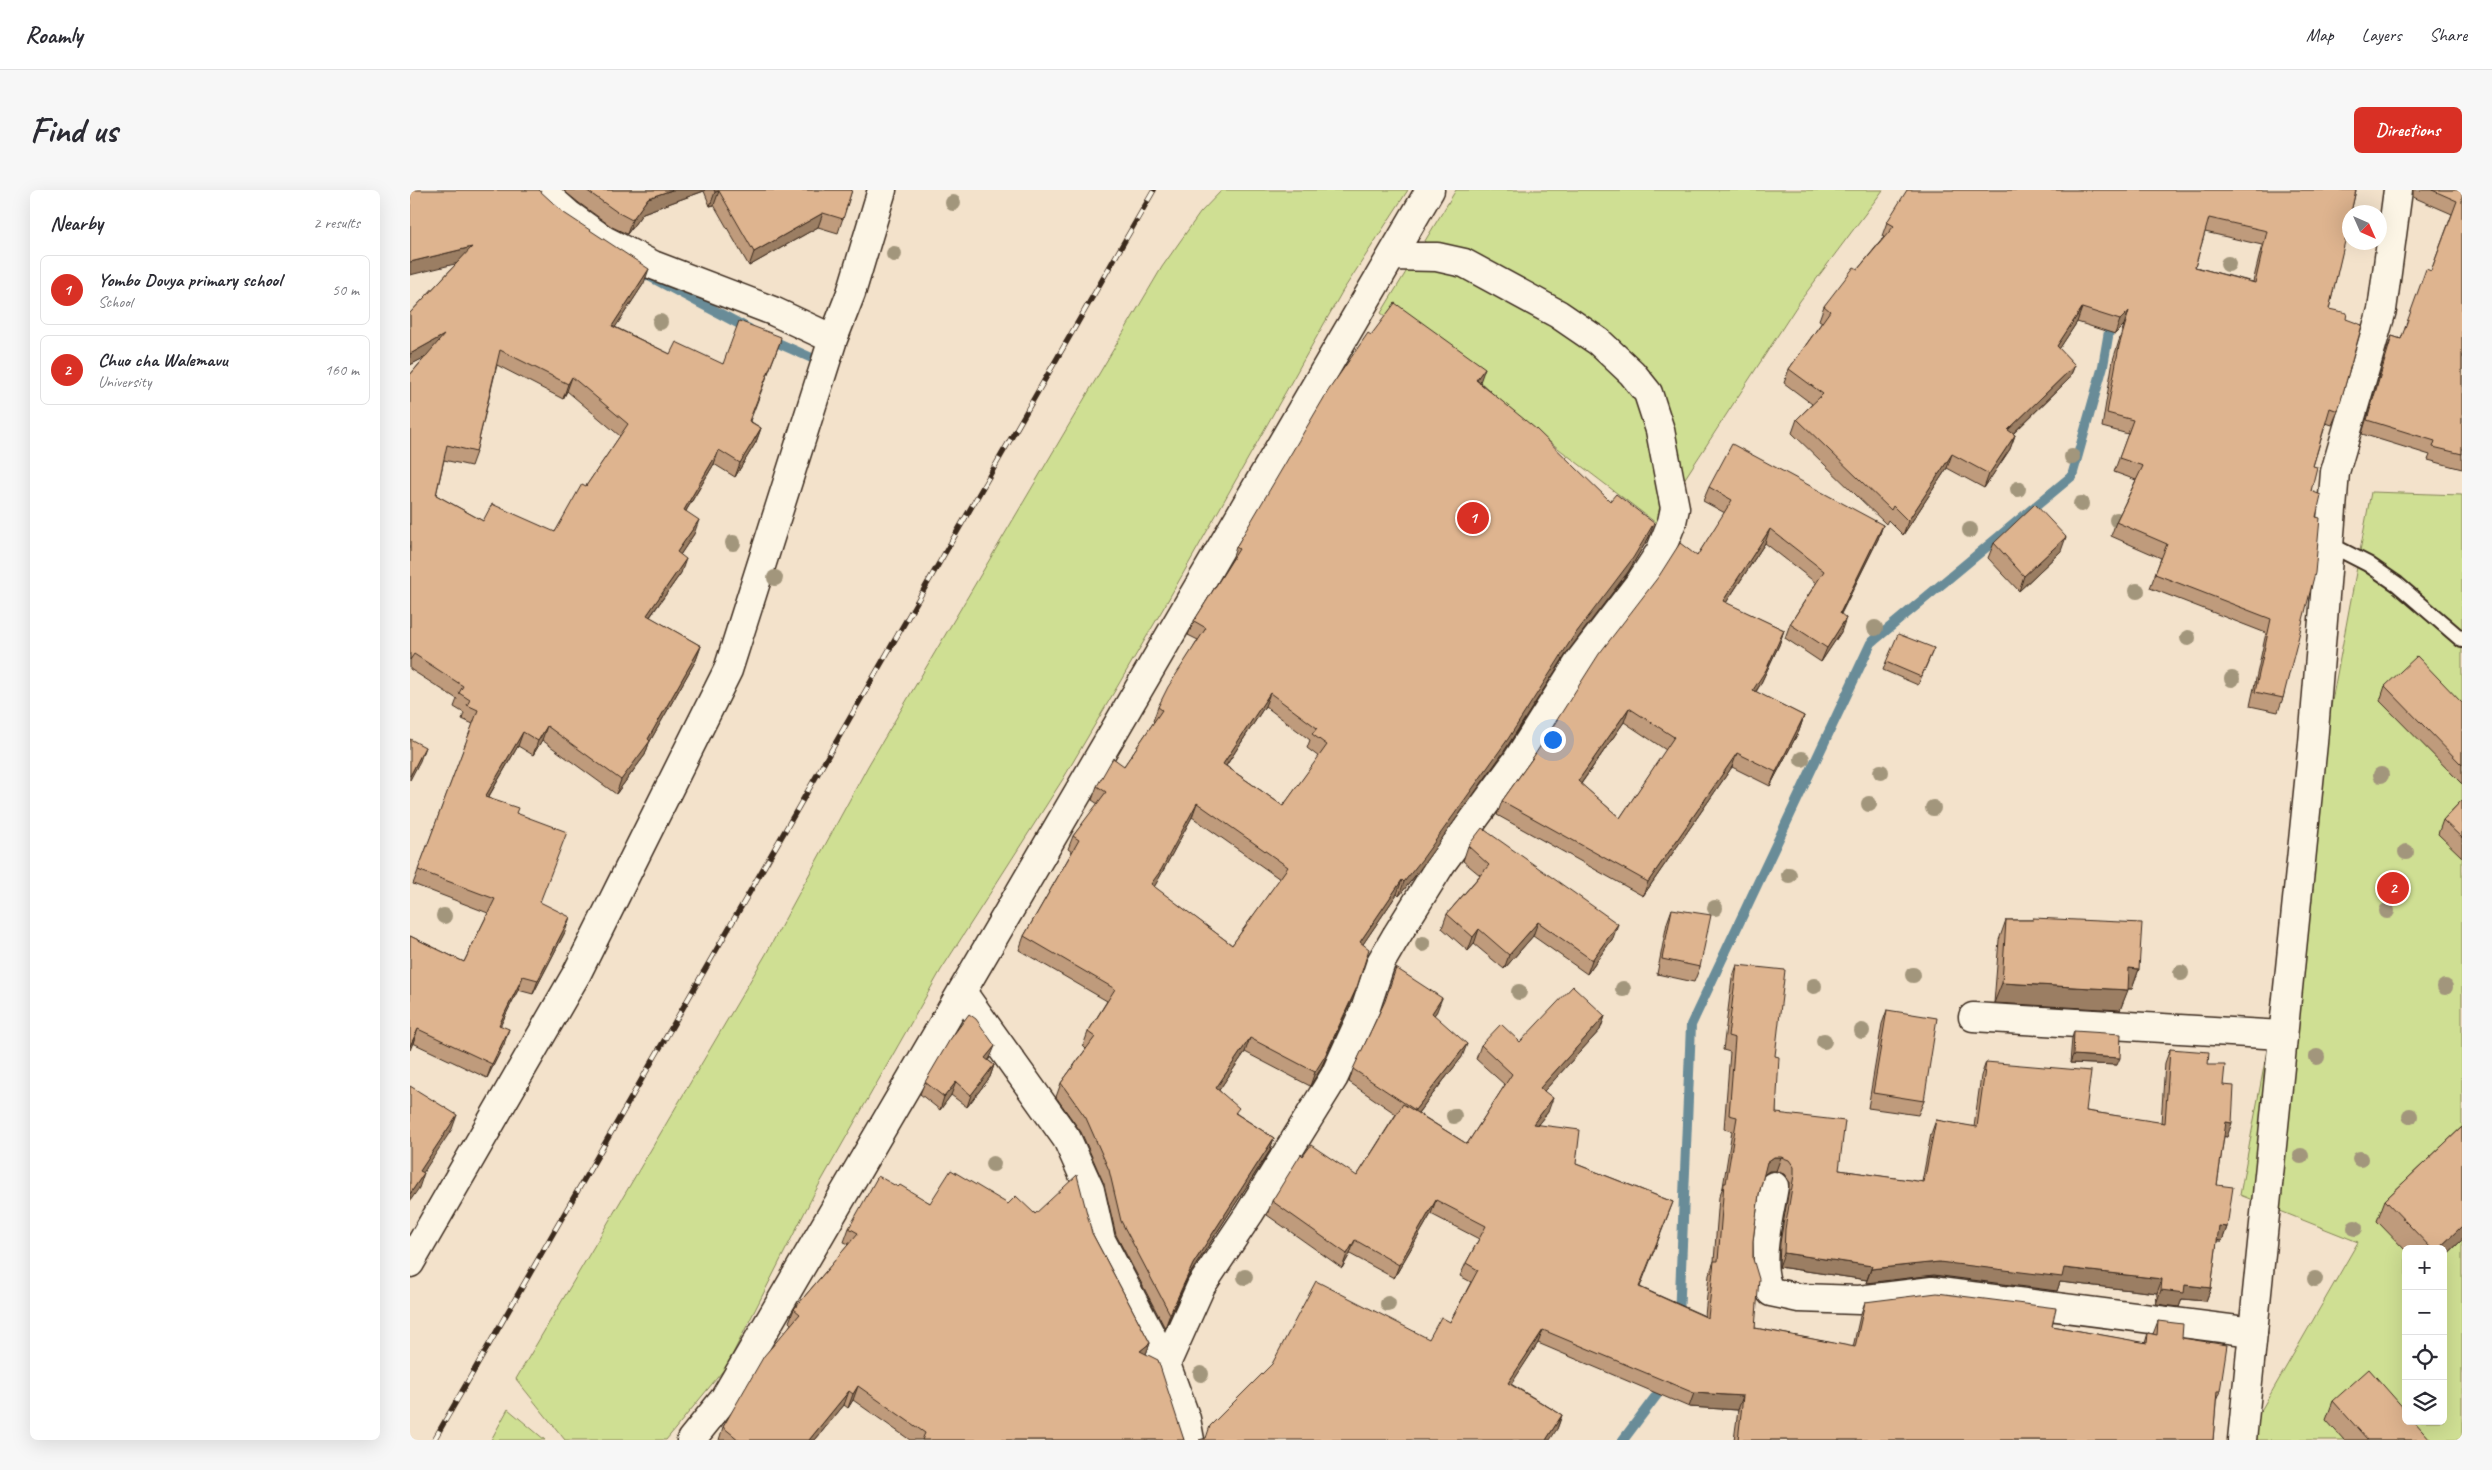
<!DOCTYPE html>
<html lang="en">
<head>
<meta charset="utf-8">
<style>
	body { margin:0; font-family:Caveat,sans-serif; background:#f7f7f7; color:#2b2b33 }
	.controls { position:absolute; right:15px; bottom:15px; display:grid; overflow:hidden; border-radius:8px; box-shadow:0 5px 20px #0002 }
	.controls button { width:45px; height:45px; display:grid; place-items:center; padding:0; border:0; border-bottom:1px solid #e1e1e2; background:#fff; color:#2b2b33; font:25px sans-serif }
	.compass { position:absolute; left:1932px; top:15px; width:45px; height:45px; border-radius:50%; background:#fff; box-shadow:0 5px 20px #0002; rotate:135deg }
	.you { position:absolute; left:1142px; top:549px; width:18px; height:18px; margin:-12px; border:4px solid #fff; border-radius:50%; background:#1a73e8; box-shadow:0 0 0 8px #1a73e833 }
	.badge { display:grid; place-items:center; width:32px; height:32px; border-radius:50%; background:#d93025; color:#fff; font-size:16px; font-weight:700 }
	.pin { position:absolute; translate:-50% -50%; border:2px solid #fff; box-shadow:0 1px 5px #0006 }
	.list { margin:0; padding:0; list-style:none }
	h2 { display:flex; justify-content:space-between; align-items:center; height:65px; margin:0; padding:0 20px; font-size:21px }
	h2 small { font-size:16px; font-weight:400; color:#7c7c81 }
	.list li { display:grid; grid-template-columns:32px 1fr auto; gap:15px; align-items:center; box-sizing:border-box; height:70px; margin:0 10px 10px; padding:0 10px; border:1px solid #e1e1e2; border-radius:8px }
	.list b { display:block; font-size:19px; white-space:nowrap }
	.list p { margin:0; font-size:16px; white-space:nowrap; color:#7c7c81 }
	.list em { font-size:16px; font-style:normal; color:#7c7c81 }
	.icon { flex:none; width:28px; height:28px; fill:none; stroke:currentColor; stroke-width:2; stroke-linecap:round; stroke-linejoin:round }
	.map { position:relative; flex:none; width:2052px; height:1250px; overflow:hidden; border-radius:8px }
	header { display:flex; align-items:center; gap:30px; box-sizing:border-box; height:70px; padding:0 25px; background:#fff; border-bottom:1px solid #e1e1e2 }
	header strong { font-size:24px }
	nav { display:flex; gap:28px; margin-inline-start:auto; font-size:18px }
	.intro { display:flex; align-items:center; justify-content:space-between; box-sizing:border-box; height:120px; padding:0 30px }
	h1 { margin:0; font-size:35px }
	.button { padding:12px 22px; border-radius:8px; background:#d93025; color:#fff; font-size:18px; font-weight:700 }
	main { display:flex; gap:30px; padding:0 30px }
	aside { flex:1; background:#fff; border-radius:8px; box-shadow:0 5px 20px #0002 }
	.map>svg:first-child { display:block }
</style>
</head>
<body>
<header>
<strong>Roamly</strong>
<nav><a>Map</a><a>Layers</a><a>Share</a></nav>
</header>
<div class="intro"><h1>Find us</h1><a class="button">Directions</a></div>
<main>
<aside>
<h2>Nearby<small>2 results</small></h2>
<ul class="list">
<li><span class="badge">1</span><div><b>Yombo Dovya primary school</b><p>School</p></div><em>50 m</em></li>
<li><span class="badge">2</span><div><b>Chuo cha Walemavu</b><p>University</p></div><em>160 m</em></li>
</ul>
</aside>
<div class="map">
<svg width="2052" height="1250" viewBox="0 0 2052 1250">
	<rect width="100%" height="100%" fill="#f3e2cb"/>
	<filter id="ink" filterUnits="userSpaceOnUse"><feTurbulence type="fractalNoise" baseFrequency=".02" numOctaves="2"/><feDisplacementMap in="SourceGraphic" scale="10" xChannelSelector="R" yChannelSelector="G"/><feConvolveMatrix kernelMatrix="1 2 1 2 8 2 1 2 1" color-interpolation-filters="sRGB"/></filter>
	<g filter="url(#ink)">
		<path fill="#cfdf93" stroke="#858458" fill-rule="evenodd" d="M812 0H998L932 102 757 412 653 589 531 780 405 1002 316 1177 256 1250H155L106 1189 356 764 458 576 752 77 790 23Z
			M1046 0H1473L1390 111 1246 333 971 123Z
			M1961 302 2052 305V1250H1834L1948 1052 1830 1005ZM1996 1059H2033V1231H1996Z
			M98 1219 135 1250H81Z"/>
		<g fill="none" stroke-linecap="round" stroke-linejoin="round">
			<path stroke="#698c98" stroke-width="10" d="M239 86 339 139
				M359 149 404 169
				M1269 1128 1281 835 1461 453 1662 286 1693 176 1699 141 1705 131
				M1213 1250 1255 1194"/>
			<g stroke="#3b2a1e" stroke-width="18">
				<path id="lane" d="M1919 354 1958 374 1987 394 2052 450"/>
			</g>
			<g stroke="#3b2a1e" stroke-width="31">
				<path id="street" d="M131 0 159 25 194 50 243 75 363 121 423 149
					M552 802 657 949 680 1000 691 1050 756 1174 776 1229 780 1250
					M1563 827 1872 845
					M1364 996C1360 1023 1344 1080 1361 1102L1389 1108 1449 1110 1522 1101 1843 1142
					M0 1073 167 783 318 480 423 149 441 103 472 0
					M756 1174 791 1096 839 1024 924 887 956 817 971 772 985 748 1031 674 1106 572 1171 469 1231 391 1250 362 1262 332 1265 318 1250 240 1238 203 1222 183 1189 152 1148 124 1054 73 1027 67 982 66
					M281 1250 314 1209 1020 0"/>
			</g>
			<g stroke="#3b2a1e" stroke-width="31">
				<path id="secondary" d="M1832 1250 1903 553 1925 282 1972 120 1988 0"/>
			</g>
			<use href="#lane" stroke="#fcf5e5" stroke-width="14"/>
			<use href="#street" stroke="#fcf5e5" stroke-width="28"/>
			<use href="#secondary" stroke="#fcf5e5" stroke-width="28"/>
			<g stroke="#3b2a1e" stroke-width="5.5">
				<path id="rail" d="M24 1250 744 0"/>
			</g>
			<use href="#rail" stroke="#fcf5e5" stroke-width="4" stroke-dasharray="11" stroke-linecap="butt"/>
		</g>
		<g fill="#a2967c">
			<circle cx="543" cy="13" r="8"/>
			<circle cx="484" cy="64" r="8"/>
			<circle cx="1818" cy="74" r="8"/>
			<circle cx="250" cy="132" r="8"/>
			<circle cx="1662" cy="267" r="8"/>
			<circle cx="1608" cy="299" r="8"/>
			<circle cx="1671" cy="314" r="8"/>
			<circle cx="1707" cy="330" r="8"/>
			<circle cx="1560" cy="340" r="8"/>
			<circle cx="323" cy="353" r="8"/>
			<circle cx="365" cy="388" r="8"/>
			<circle cx="1727" cy="401" r="8"/>
			<circle cx="1465" cy="438" r="8"/>
			<circle cx="1778" cy="448" r="8"/>
			<circle cx="1822" cy="489" r="8"/>
			<circle cx="1392" cy="569" r="8"/>
			<circle cx="1471" cy="582" r="8"/>
			<circle cx="1971" cy="585" r="8"/>
			<circle cx="1459" cy="614" r="8"/>
			<circle cx="1523" cy="618" r="8"/>
			<circle cx="1996" cy="662" r="8"/>
			<circle cx="1379" cy="685" r="8"/>
			<circle cx="1305" cy="718" r="8"/>
			<circle cx="1977" cy="721" r="8"/>
			<circle cx="34" cy="726" r="8"/>
			<circle cx="1013" cy="754" r="8"/>
			<circle cx="1771" cy="783" r="8"/>
			<circle cx="1503" cy="785" r="8"/>
			<circle cx="1404" cy="796" r="8"/>
			<circle cx="2035" cy="797" r="8"/>
			<circle cx="1213" cy="799" r="8"/>
			<circle cx="1109" cy="802" r="8"/>
			<circle cx="1452" cy="841" r="8"/>
			<circle cx="1414" cy="851" r="8"/>
			<circle cx="1907" cy="867" r="8"/>
			<circle cx="1044" cy="926" r="8"/>
			<circle cx="2000" cy="926" r="8"/>
			<circle cx="1891" cy="966" r="8"/>
			<circle cx="1950" cy="969" r="8"/>
			<circle cx="583" cy="974" r="8"/>
			<circle cx="1945" cy="1038" r="8"/>
			<circle cx="835" cy="1087" r="8"/>
			<circle cx="1905" cy="1089" r="8"/>
			<circle cx="978" cy="1114" r="8"/>
			<circle cx="791" cy="1184" r="8"/>
		</g>
		<path fill="#bf9b7b" stroke="#3b2a1e" fill-rule="evenodd" d="M0 0 234 93 205 137 260 164 313 174 370 152 340 231 351 238 346 252 325 287 304 274 276 321 284 344 270 365 271 383 240 427 291 456 286 470 239 553 235 565 206 604 132 550 123 565 108 556 78 608 106 623 130 712 155 742 123 804 108 800 90 835 94 854 77 888 3 853 0 746 54 772 78 723 3 694 63 534 52 529 54 523 44 517 47 509 0 479V185L15 167 0 175V123L46 74ZM87 175 153 209 157 201 210 246 145 342 73 331 26 305 34 270 61 276 66 262Z
			M153 0H442L428 43 408 37 339 76 304 15 300 16 294 1 233 23 217 44 202 37 169 13Z
			M1946 0 1919 119 1936 129 1928 221 1922 235 1916 233 1903 276 1901 301 1906 327 1873 508 1868 522 1840 516 1856 443 1740 398 1751 368 1701 346 1706 332 1726 290 1704 282 1718 244 1692 237 1703 170 1714 135 1705 144 1667 132 1649 159 1665 175 1659 189 1603 244 1605 245 1600 259 1574 298 1537 278 1493 345 1478 330 1476 334 1382 243 1387 229 1402 214 1374 193 1379 179 1412 132 1409 130 1414 116 1448 79 1474 47 1472 46 1477 32ZM1795 42 1852 55 1843 92 1785 77Z
			M2003 0H2052V279L2018 270 2020 265 1952 244 1977 159 1982 146 1991 149 2021 81 2042 24 2003 7Z
			M961 145 1070 192 1239 347 1218 382 1158 461 1093 563 1008 682 989 706 987 704 953 754 941 811 910 880 900 896 835 862 809 900 827 924 864 948 859 962 778 1087 755 1138 706 1045 694 994 671 942 646 907 651 893 676 859 673 856 678 842 697 811 609 760 614 746 662 662 658 659 663 646 688 614 682 610 687 596 714 576 744 532 743 531 748 517 788 450 778 445 784 431 822 370 826 357ZM855 516 900 550 897 558 909 567 873 616 816 576ZM782 627 870 689 822 755 744 697Z
			M1299 297 1473 335 1468 349 1431 424V442L1411 472 1375 448 1380 434 1406 393 1355 353 1316 413 1374 440 1369 455 1350 495 1346 502 1394 526 1389 541 1360 596 1322 577 1233 706 1087 625 1092 611 1124 566 1287 366 1315 323 1293 311ZM1214 532 1256 560 1210 628 1171 594Z
			M1584 353 1651 361 1609 401 1578 368Z
			M1524 458 1508 495 1473 480 1476 472Z
			M1975 496 2052 513V594L1970 511Z
			M2052 610V667L2028 644 2033 630Z
			M1058 656 1203 748 1177 784 1123 746 1094 779 1064 754 1058 761 1032 738 1037 724 1070 685 1053 671Z
			M1262 719 1290 777 1284 792 1247 784 1257 733Z
			M1623 728 1729 779 1722 799H1718L1710 820 1584 813 1589 750 1596 730H1622Z
			M1327 775 1365 866 1366 923 1429 980 1512 992 1521 944 1526 930 1564 937 1571 886 1576 872 1676 921 1751 933 1755 873 1760 859 1798 875 1813 895 1817 947 1814 946 1807 995 1817 1037 1812 1051H1807L1801 1098 1796 1111 1772 1109 1769 1117 1746 1114 1747 1103 1650 1092 1647 1101 1524 1085 1456 1093 1457 1090 1369 1077 1370 1053 1379 999V991L1374 984 1366 981H1359L1354 984 1349 1004 1343 1051 1345 1138 1443 1157 1450 1126 1455 1112 1642 1136 1735 1153 1738 1143 1743 1144 1748 1131 1772 1148 1810 1201 1806 1211 1803 1250H1324L1328 1220 1279 1217 1128 1153 1101 1194 1152 1225 1147 1239 796 1248 1019 1149 1040 1132 1061 1092 1050 1086 1056 1073 1069 1049 1021 1024 984 1088 940 1064 932 1078 857 1025 862 1011 893 966 947 986 986 924 939 892 943 879 1027 821 1024 825 1052 867 1008 923 1057 954 1095 895 1066 869 1071 855 1110 852 1195 826 1190 840 1134 901 1138 922 1128 934 1166 974 1263 1012 1230 1097 1295 1126 1299 1085 1304 1071 1309 1007 1313 997 1322 941 1314 939 1320 862 1313 860 1322 789Z
			M1477 820 1514 911 1508 925 1458 918 1472 834Z
			M1664 841 1707 875 1660 873 1662 848Z
			M580 868 578 870 584 875 580 887 557 917 541 905 530 920 510 904 515 892Z
			M2052 937V1050L2033 1068V1059H1996V1061L1967 1031 1975 1010Z
			M488 997 520 1013 598 1014 682 1043 740 1153 736 1164 774 1250H500L443 1210 438 1218 434 1215 405 1250H309L313 1237 381 1134 379 1132 384 1119 439 1054 434 1052 439 1038Z
			M1923 1211 2021 1250H1934L1916 1230Z"/>
		<path fill="#9b7e64" stroke="#3b2a1e" d="M262 0H295L294 1 233 23 217 44 222 30 238 8Z
			M309 1 304 15 300 16 305 2Z
			M413 23 408 37 339 76 344 62Z
			M62 57 57 71 0 85V72Z
			M239 79 234 93 197 150 202 136Z
			M1672 118 1667 132 1642 170 1647 156Z
			M1719 121 1714 135 1705 144 1710 130Z
			M34 145 29 160 0 175V164Z
			M1665 175 1659 189 1592 254 1598 240Z
			M1075 178 1070 192 1066 190Z
			M162 187 157 201 153 209 158 194Z
			M351 238 346 252 325 287 330 273Z
			M1605 245 1600 259 1574 298 1579 284Z
			M309 260 304 274 268 334 274 320Z
			M1542 264 1537 278 1493 345 1498 331Z
			M289 330 284 344 262 377 267 362Z
			M1244 333 1239 347 1218 382 1158 461 1093 563 1008 682 989 706 994 692 1163 447Z
			M1473 335 1468 349 1424 437 1430 423Z
			M1360 339 1355 353 1308 425 1313 411Z
			M1656 347 1651 361 1609 401 1614 386Z
			M276 369 271 383 231 439 237 425Z
			M1436 428 1431 442 1411 472 1417 458Z
			M1374 440 1369 455 1350 495 1337 514 1343 500Z
			M291 456 286 470 239 553 235 565 206 604 211 590 238 549Z
			M860 503 855 516 808 588 813 574Z
			M1219 518 1214 532 1163 605 1168 591Z
			M1394 526 1389 541 1360 596 1366 582Z
			M137 536 132 550 123 565 128 551Z
			M113 542 108 556 70 621 75 607Z
			M15 557 10 571 0 590V586Z
			M1327 563 1322 577 1233 706 1238 692Z
			M787 613 782 627 746 694 736 708 741 694Z
			M992 690 987 704 945 766 950 752Z
			M160 727 155 742 123 804 128 790Z
			M1128 732 1123 746 1094 779 1099 765Z
			M1208 734 1203 748 1177 784 1182 770Z
			M1069 739 1064 754 1058 761 1063 747Z
			M1719 778 1729 779 1722 799 1712 798Z
			M113 786 108 800 84 849 89 835Z
			M1592 793 1718 800 1710 820 1584 813Z
			M947 797 941 811 910 880 900 896 905 882Z
			M1032 808 1027 821 1017 836 1022 823Z
			M1195 826 1190 840 1124 912 1130 898Z
			M8 839 3 853 0 860V856Z
			M99 839 94 854 77 888 82 874Z
			M840 848 835 862 801 912 806 898Z
			M1057 854 1052 867 1000 933 1005 920Z
			M585 856 580 868 571 880 575 868Z
			M1663 865 1710 868 1707 875 1660 873Z
			M584 875 580 887 557 917 561 905Z
			M546 892 541 905 530 920 534 907Z
			M1143 908 1138 922 1118 947 1123 934Z
			M47 925 42 939 5 995 10 981Z
			M1816 932 1822 933 1817 947 1810 946Z
			M864 948 859 962 778 1087 755 1138 760 1124 783 1074Z
			M1364 967H1371L1366 981H1359L1352 986 1357 972Z
			M14 983 9 998 0 1011V1004Z
			M1026 1010 1021 1024 984 1088 989 1075Z
			M1809 1036 1817 1037 1812 1051 1804 1050Z
			M2052 1036V1050L2033 1068V1059H2028Z
			M945 1050 940 1064 932 1078 937 1064Z
			M1374 1063 1462 1076 1457 1090 1369 1077Z
			M1529 1072 1654 1078 1752 1089 1747 1103 1650 1092 1647 1101 1524 1085 1456 1093 1461 1079Z
			M1775 1095 1801 1098 1796 1111 1772 1109 1769 1117 1746 1114 1751 1100Z
			M1133 1140 1128 1153 1093 1207 1098 1193Z
			M740 1153 735 1167 730 1161Z
			M448 1196 443 1210 438 1218 443 1204Z
			M439 1201 434 1215 405 1250H399Z
			M1284 1203 1333 1206 1328 1220 1279 1217Z
			M1152 1225 1147 1239 1140 1250H1136Z"/>
		<path fill="#deb48f" stroke="#3b2a1e" fill-rule="evenodd" d="M0 0H129L154 23 239 79 202 136 260 164 266 152 313 174 329 131 371 147 370 152 339 231 351 238 330 273 309 260 274 320 289 330 267 362 276 369 237 425 291 456 238 549 240 551 211 590 137 536 128 551 113 542 75 607 108 618 106 623 157 642 130 712 160 727 128 790 113 786 89 835 99 839 82 874 8 839 0 856V746L54 772 85 709 8 680 68 520 57 515 60 510 49 503 53 496 4 464 0 470V185L34 145 0 164V123L62 57 0 72ZM90 160 158 194 162 187 218 234 176 296 172 294 145 342 82 314 73 331 26 305 37 255 66 262Z
			M176 0H262L238 8 222 30 207 22Z
			M304 0H442L433 29 413 23 344 62 309 1 305 2Z
			M1497 0H1946L1941 22H1940V30L1919 119 1937 123 1936 129 1952 135 1928 221 1920 218 1903 276 1907 277 1901 301 1911 305 1906 327 1910 328 1905 383 1873 508 1845 502 1861 429 1745 384 1757 354 1706 332 1733 276 1709 268 1723 230 1697 223 1709 156 1719 121 1710 130 1672 118 1647 156 1665 175 1598 240 1605 245 1579 284 1542 264 1498 331 1483 316 1481 320 1387 229 1413 204 1379 179 1420 121 1414 116 1444 77 1448 79 1484 36 1477 32ZM1799 28 1857 41 1845 93 1785 77Z
			M2022 0H2052V264L2023 257 2025 251 1957 230 1982 146 1991 149 2016 79 2021 81 2047 11Z
			M985 113 1075 178 1066 190 1126 239 1200 311 1206 304 1244 333 1223 368 1163 447 1098 549 1013 668 994 692 992 690 950 752 959 759 947 797 915 866 905 882 840 848 806 898 829 918 825 923 864 948 783 1074 760 1124 711 1031 699 980 676 928 651 893 685 847 678 842 705 799 614 746 669 650 663 646 696 602 687 596 703 568 714 576 752 520 748 517 758 497 796 438 784 431 829 359 826 357 918 201 958 143 961 145ZM860 503 907 538 902 544 917 555 873 616 813 574ZM787 613 878 677 822 755 741 694 751 680Z
			M1322 254 1473 335 1430 423 1436 428 1417 458 1380 434 1414 381 1360 339 1313 411 1374 440 1356 480 1343 500 1394 526 1366 582 1327 563 1238 692 1092 611 1124 566 1189 464 1249 386 1270 353 1287 366 1322 310 1299 297ZM1219 518 1264 547 1210 628 1168 591Z
			M1625 314 1656 347 1614 386 1584 353Z
			M1488 444 1524 458 1511 487 1476 472Z
			M2007 466 2052 513V575L1975 496Z
			M0 549 15 557 0 586Z
			M2052 610V648L2033 630Z
			M1072 638 1208 734 1182 770 1128 732 1099 765 1069 739 1063 747 1037 724 1079 675 1058 656Z
			M1262 719 1301 725 1290 777 1252 769Z
			M1623 728 1732 733 1729 779 1719 778 1718 800 1592 793 1596 730H1623Z
			M1327 775 1375 780 1365 866 1369 867 1366 923 1435 931 1429 980 1514 992 1526 930 1567 937 1576 872 1681 881 1676 921 1755 933 1760 859 1799 862 1798 875H1815L1813 895 1824 896 1822 933 1816 932 1807 995 1823 997 1817 1037 1809 1036 1801 1098 1775 1095 1774 1103 1751 1100 1752 1089 1654 1078 1652 1087 1529 1072 1461 1079 1462 1076 1374 1063 1375 1039 1384 985V977L1379 970 1371 967H1364L1357 972 1349 1004 1343 1051V1069L1349 1089 1345 1138 1445 1157 1455 1112 1527 1103 1646 1118 1642 1136 1737 1153 1738 1143 1747 1145 1748 1131 1773 1134 1772 1148 1817 1155 1810 1201H1807L1803 1250H1328L1333 1206 1284 1203 1133 1140 1098 1193 1152 1225 1136 1250H789L796 1248 800 1236 862 1174 906 1091 1019 1149 1031 1127 1040 1132 1068 1080 1056 1073 1076 1036 1026 1010 989 1075 945 1050 937 1064 862 1011 891 964 893 966 901 955 947 986 993 914 1057 954 1102 884 1071 855 1091 834 1110 852 1163 796 1195 826 1130 898 1143 908 1123 934 1170 940 1166 974 1263 1012 1229 1097 1298 1128 1304 1071H1308L1314 993H1316L1327 927 1319 925 1325 848 1318 846Z
			M986 778 1032 808 1022 823 1057 854 1005 920 943 879 975 811Z
			M1477 820 1527 828 1514 911 1463 903Z
			M559 824 566 829 585 856 575 868 584 875 561 905 546 892 534 907 515 892 539 851Z
			M1664 841 1711 844 1710 868 1663 865Z
			M0 896 47 925 10 981 14 983 0 1004Z
			M2052 937V1036L2028 1059H2022L1975 1010Z
			M541 980 598 1014 606 1006 625 1024 667 985 682 1043 740 1153 730 1161 748 1170 774 1250H512L515 1243 448 1196 443 1204 439 1201 399 1250H329L313 1237 354 1166 390 1124 384 1119 448 1043 439 1038 468 986 488 997 490 995 520 1013Z
			M1959 1179 1996 1221V1231H2004L2021 1250H1958L1923 1211Z"/>
	</g>
</svg>
<div class="controls">
<button>+</button>
<button>−</button>
<button><svg class="icon" aria-label="locate" viewBox="0 0 24 24"><circle cx="12" cy="12" r="6"/><path d="M12 2v4M12 18v4M2 12h4M18 12h4"/></svg></button>
<button><svg class="icon" aria-label="layers" viewBox="0 0 24 24"><path d="M12 4l9 5-9 5-9-5zM3 14l9 5 9-5"/></svg></button>
</div>
<svg class="compass" viewBox="-18 -18 36 36"><path d="M0-13l5 13h-10z" fill="#e53935"/><path d="M0 13l5-13h-10z" fill="#7c7c81"/></svg>
<div class="you"></div>
<div class="pin badge" style="left:1063px;top:328px">1</div>
<div class="pin badge" style="left:1983px;top:698px">2</div>
</div>
</main>
</body>
</html>
